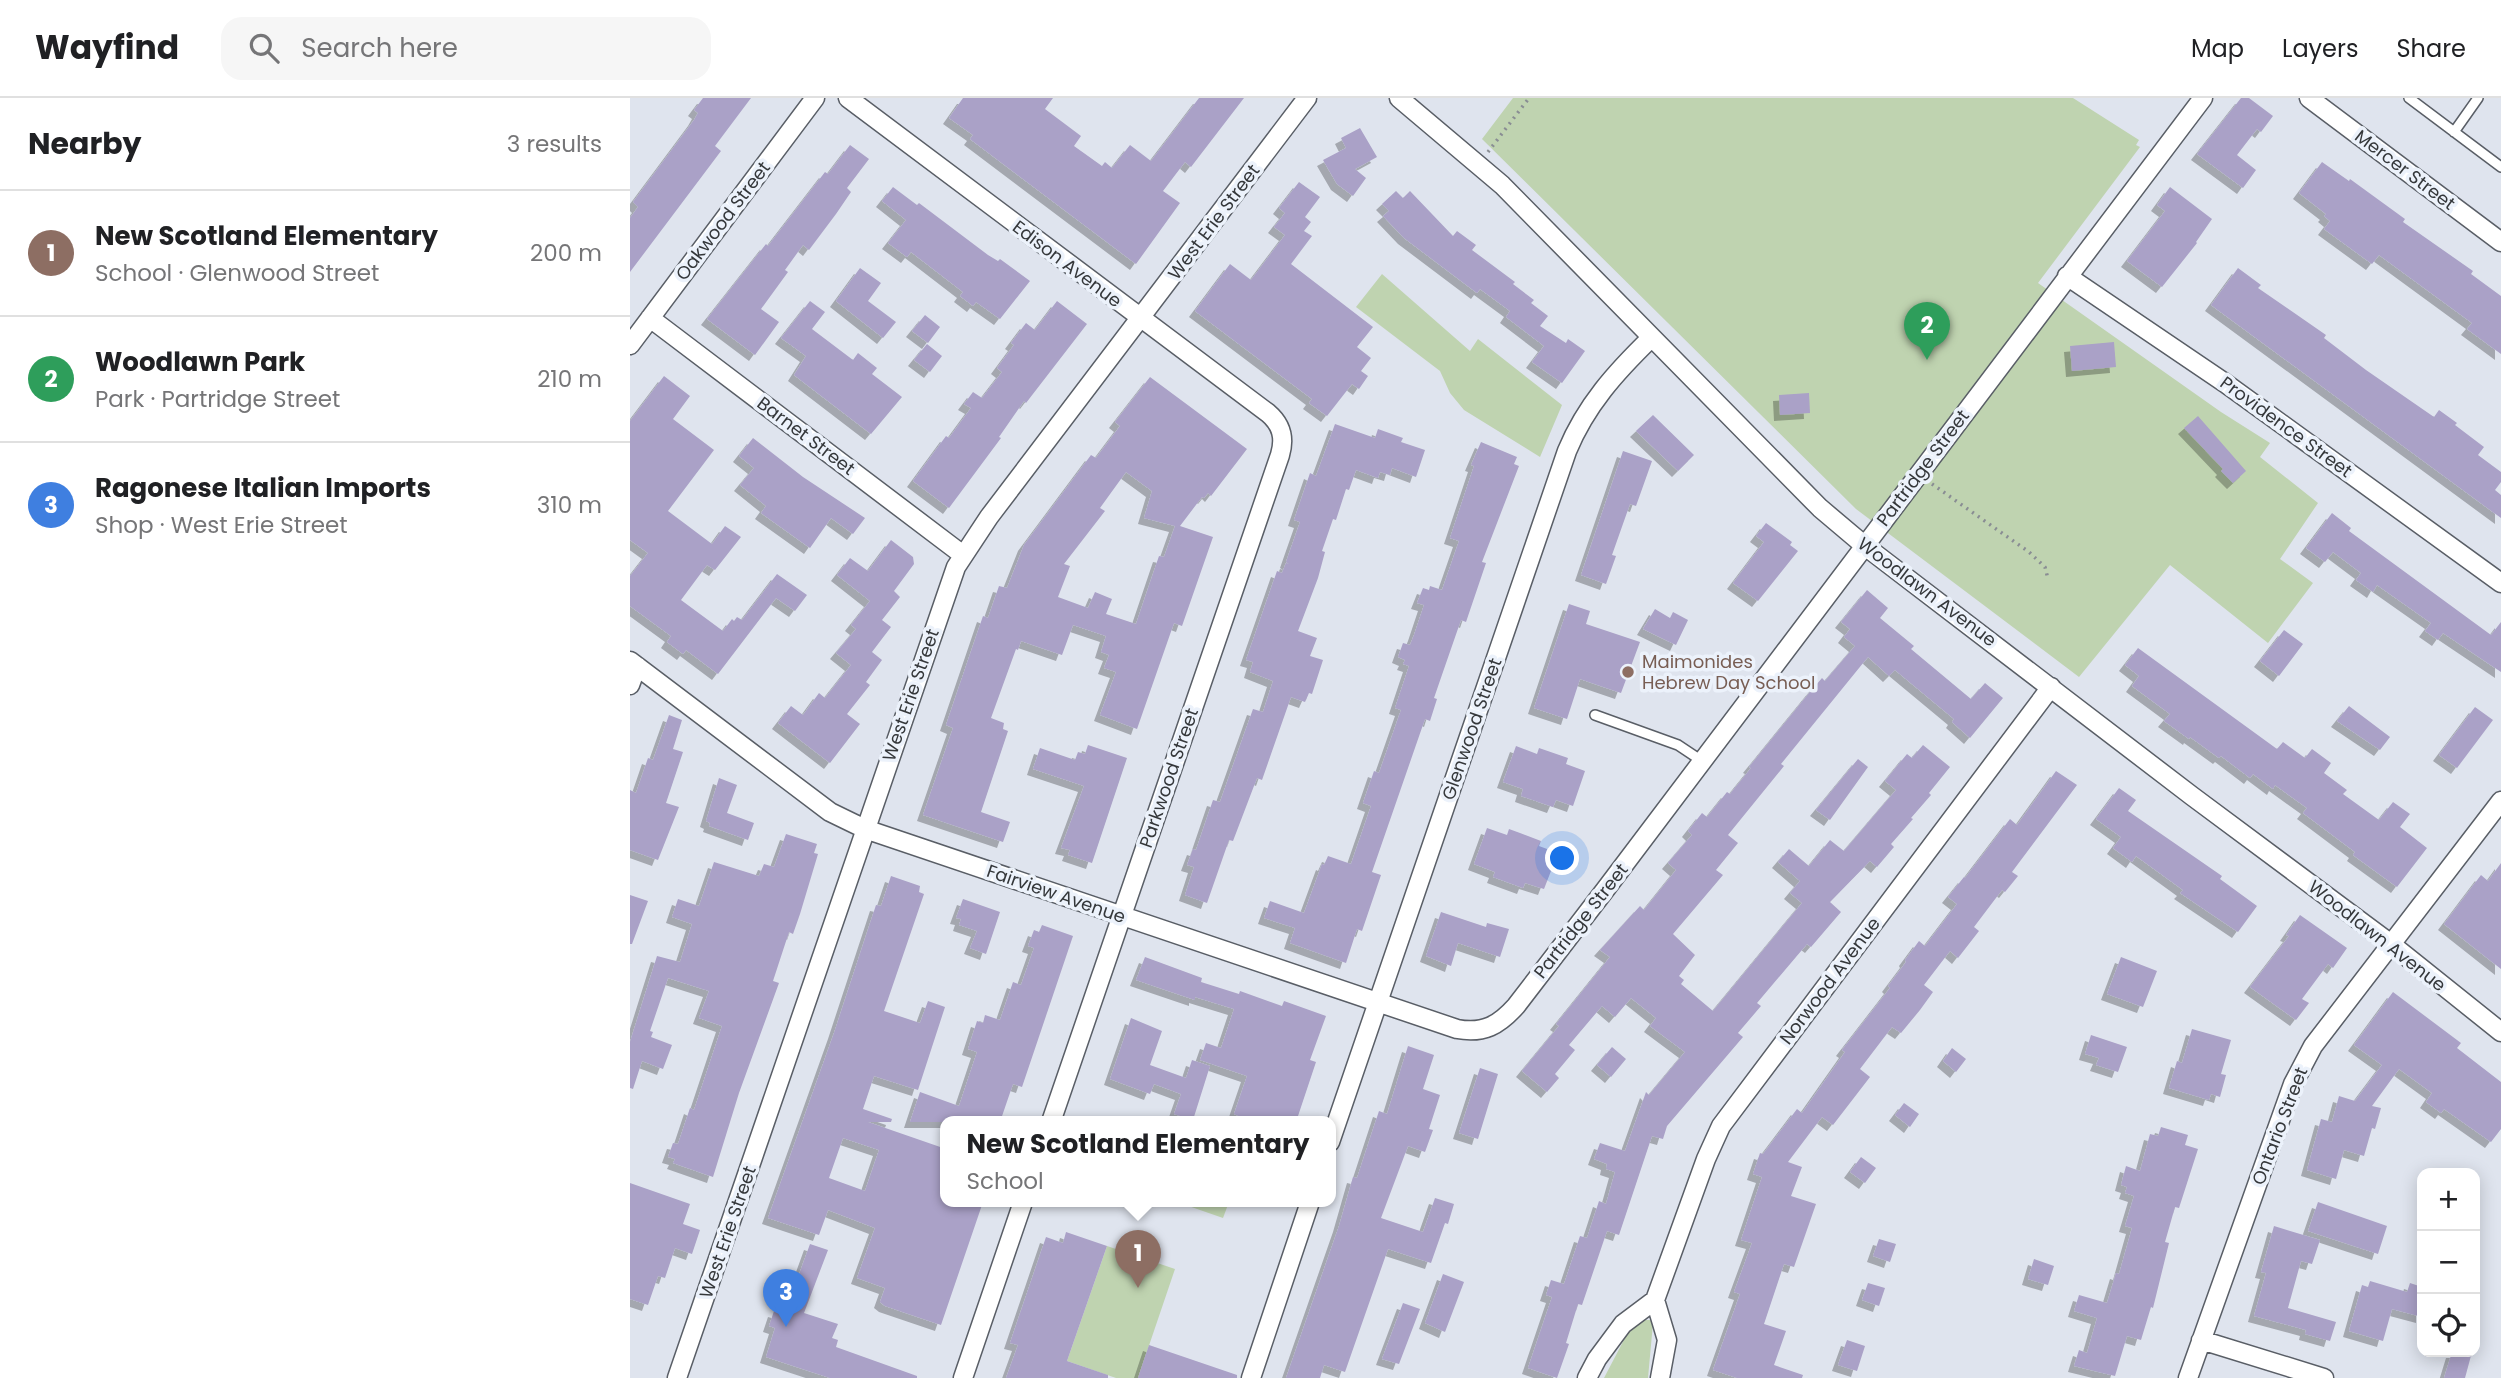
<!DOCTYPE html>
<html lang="en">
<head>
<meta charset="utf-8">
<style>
	body { margin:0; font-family:Poppins,sans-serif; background:#f6f6f6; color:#202124 }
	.controls { position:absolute; right:21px; bottom:21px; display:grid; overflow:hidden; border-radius:14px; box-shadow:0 4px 18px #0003 }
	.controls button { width:63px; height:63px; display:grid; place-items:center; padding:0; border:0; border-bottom:2px solid #e0e0e0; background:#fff; color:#202124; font:35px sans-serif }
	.you { position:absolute; left:933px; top:761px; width:24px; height:24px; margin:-18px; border:5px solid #fff; border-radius:50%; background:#1a73e8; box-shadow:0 0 0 10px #1a73e833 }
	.badge { display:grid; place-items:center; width:46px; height:46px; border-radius:50%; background:#8b4c13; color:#fff; font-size:23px; font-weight:700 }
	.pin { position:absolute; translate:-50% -58px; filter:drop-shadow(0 2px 4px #0008) }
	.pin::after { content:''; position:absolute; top:37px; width:24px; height:21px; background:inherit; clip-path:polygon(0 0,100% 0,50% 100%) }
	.popup { position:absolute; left:310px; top:1018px; width:396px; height:91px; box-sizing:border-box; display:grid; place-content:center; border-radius:14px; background:#fff; filter:drop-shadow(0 2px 5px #0005); font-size:23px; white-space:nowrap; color:#757577 }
	.popup b { font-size:26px; color:#202124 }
	.popup::after { content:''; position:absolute; left:50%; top:100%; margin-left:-14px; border:14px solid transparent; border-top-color:#fff }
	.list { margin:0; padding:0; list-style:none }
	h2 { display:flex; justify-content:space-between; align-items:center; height:91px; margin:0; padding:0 28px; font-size:30px }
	h2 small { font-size:23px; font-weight:400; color:#757577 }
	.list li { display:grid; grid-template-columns:46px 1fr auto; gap:21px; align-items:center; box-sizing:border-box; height:126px; padding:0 28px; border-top:2px solid #e0e0e0 }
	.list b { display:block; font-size:26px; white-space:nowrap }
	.list p { margin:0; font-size:23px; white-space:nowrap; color:#757577 }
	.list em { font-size:23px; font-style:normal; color:#757577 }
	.icon { flex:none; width:38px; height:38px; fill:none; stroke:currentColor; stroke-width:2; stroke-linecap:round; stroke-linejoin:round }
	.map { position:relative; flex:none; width:1871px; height:1280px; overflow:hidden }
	header { display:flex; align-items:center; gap:42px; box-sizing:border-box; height:98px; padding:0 35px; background:#fff; border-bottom:2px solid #e0e0e0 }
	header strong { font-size:33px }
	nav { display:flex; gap:38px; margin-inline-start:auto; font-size:24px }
	.search { width:490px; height:63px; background:#f6f6f6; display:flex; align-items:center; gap:18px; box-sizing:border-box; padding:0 24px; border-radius:21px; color:#757577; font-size:26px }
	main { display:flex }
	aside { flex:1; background:#fff }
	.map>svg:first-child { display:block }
</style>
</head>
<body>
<header>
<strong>Wayfind</strong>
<div class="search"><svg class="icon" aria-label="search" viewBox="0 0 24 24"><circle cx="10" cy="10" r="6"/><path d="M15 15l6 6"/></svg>Search here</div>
<nav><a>Map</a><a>Layers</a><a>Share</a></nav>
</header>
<main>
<aside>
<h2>Nearby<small>3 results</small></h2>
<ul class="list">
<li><span class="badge" style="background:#8d6e63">1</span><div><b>New Scotland Elementary</b><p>School · Glenwood Street</p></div><em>200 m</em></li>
<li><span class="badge" style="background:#2e9e5b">2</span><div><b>Woodlawn Park</b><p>Park · Partridge Street</p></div><em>210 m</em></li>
<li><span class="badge" style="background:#3f7fe0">3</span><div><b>Ragonese Italian Imports</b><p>Shop · West Erie Street</p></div><em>310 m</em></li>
</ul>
</aside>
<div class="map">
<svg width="1871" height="1280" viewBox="0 0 1871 1280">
	<defs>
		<filter id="shadow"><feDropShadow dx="-6" dy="6" stdDeviation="0" flood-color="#0004"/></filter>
	</defs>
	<rect width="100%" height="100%" fill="#dfe4ee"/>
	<path fill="#bfd3b0" d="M883 0H1443L1509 42 1506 47 1510 49 1408 185 1591 314 1640 345 1630 359 1688 405 1650 461 1683 485 1638 545 1540 467 1449 579 1226 411 852 41Z
		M752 176 840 253 848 241 932 307 910 359 834 312 820 295 810 273 726 209Z
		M547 1104H599L593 1120Z
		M477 1148 545 1171 508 1280H486L437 1263Z
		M1013 1222H1020L1023 1225 1018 1280H974L997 1236Z"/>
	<path fill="#aaa1c7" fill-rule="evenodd" filter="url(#shadow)" d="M73 0H121L85 48 91 53 0 174V120L8 109 3 104 64 22 68 15 64 12Z
		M333 0H423L415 11 451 38 444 48 472 68 475 64 482 70 500 47 521 63 569 0H614L561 69 555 64 533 93 550 105 506 166 340 41 343 37 319 20Z
		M1611 0H1619L1643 18 1631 34 1627 31 1607 57 1626 72 1613 90 1567 56Z
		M730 30 747 59 725 71 736 80 723 98 707 86 693 62 716 50 711 40Z
		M220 47 239 61 217 90 221 94 206 116 179 152 173 147 155 172 158 174 131 211 149 224 125 257 77 221 136 146 138 148 195 74 198 76Z
		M1692 64 1719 83 1720 81 1775 121 1773 124 1843 173 1841 176 1871 198V256L1837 231 1842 225 1749 157 1742 166 1694 131 1700 123 1694 118 1696 116 1669 95Z
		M669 84 690 99 675 119 681 124 674 133 682 138 661 166 743 229 727 249 741 260 731 273 738 278 729 291 722 286 697 318 679 305 682 301 565 213 600 166 621 182 655 137 644 129 655 115 649 110Z
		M263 89 287 107 289 105 358 157 368 163 370 161 400 183 370 221 346 204 343 208 330 198 333 194 281 154 277 159 258 145 276 122 252 103Z
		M1540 89 1582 121 1566 144 1567 145 1532 189 1497 163 1535 113 1527 107Z
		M766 93 773 100 780 93 823 138 827 133 846 147 842 152 885 184 883 186 904 202 901 205 918 218 910 228 936 245 938 241 955 253 932 285 902 264 914 248 876 219 880 213 850 191 847 195 774 140 753 118 759 113 752 106Z
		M230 170 251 185 238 203 266 224 253 240 206 203Z
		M1608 170 1631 187 1628 190 1696 237 1694 240 1736 272 1804 319 1809 312 1827 325 1825 327 1854 349 1848 357 1871 374V384L1865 392 1871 397V420L1581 207Z
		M180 203 195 214 182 231 223 262 228 255 247 270 242 276 272 299 241 336 164 277 176 258 151 240Z
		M427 203 457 226 396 305 394 303 369 339 371 340 319 410 283 383 316 338 319 340 341 310 334 306 343 294 352 300 372 274 367 270 384 247 381 245 396 225 405 232Z
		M295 217 310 229 298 245 282 233Z
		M1484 244 1486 269 1442 273 1440 248Z
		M297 246 312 258 300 274 284 262Z
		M34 278 60 298 43 321 84 352 38 413 82 446 95 428 111 439 85 472 77 467 51 502 93 533 102 521 104 523 107 519 112 522 147 476 177 497 165 513 146 500 88 576 56 552 53 556 37 544 41 538 0 508V478L18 455 0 442V323Z
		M520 279 617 351 581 398 578 395 574 400 572 399 550 428 583 439 552 528 544 525 507 631 470 617 486 574 474 570 479 557 471 554 476 538 443 527 432 557 391 543 388 552 386 551 361 620 374 625 373 631 378 633 351 714 380 724 373 744 293 717 323 630 316 627 353 518 358 520 369 488 377 490 394 447 461 357 466 360 490 328 485 324ZM496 374 522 393 514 420 545 428 534 459 529 458 506 526 476 516 482 501 465 494 458 510 428 499 440 468 434 466 475 413 470 410Z
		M1179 295 1180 315 1150 317 1149 297Z
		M1023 317 1064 357 1048 373 1006 333Z
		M1568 318 1616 373 1603 385 1591 373 1593 371 1554 330Z
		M705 326 745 340 748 331 773 340 771 344 795 352 786 379 762 370 760 377 750 374 748 380 726 372 719 392 716 391 706 422 703 421 692 453 695 454 688 480 668 533 687 540 680 558 693 562 682 596 679 595 675 604 661 599 632 682 627 680 603 743 599 742 577 805 555 797 564 769 557 767 563 751 566 752 583 702 590 704 623 611 633 614 643 583 620 574 623 564 616 562 647 473 652 475 656 465 659 466 656 464 670 424 664 422 680 375 686 378Z
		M123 340 173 379 235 420 223 436 201 420 180 450 131 415 136 408 110 387 124 370 109 358Z
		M851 344 887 359 884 366 889 368 852 464 856 465 836 524 831 522 814 571 804 600 807 601 800 623 795 621 742 774 751 777 732 833 727 831 716 865 660 845 665 830 634 820 640 803 674 815 692 766 694 767 698 758 721 766 741 708 733 705 744 673 749 675 771 612 765 610 779 568 773 566 775 562 768 559 773 545 780 547 784 537 794 507 787 505 793 490 799 492 800 488 812 492 829 443 820 440 844 368 841 367Z
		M993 353 1022 363 1006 408 1000 406 982 457 986 458 976 486 951 477Z
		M1702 415 1721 430 1719 433 1861 537 1871 524V574L1813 535 1808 542 1795 533 1801 525 1747 487 1743 494 1726 482 1731 475 1703 454 1695 464 1676 450Z
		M1136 425 1162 444 1160 447 1168 453 1128 503 1103 485 1134 444 1126 438Z
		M261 442 283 459 284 466 264 493 270 499 252 522 261 529 242 554 252 562 236 584 240 587 217 616 230 626 200 665 148 625 161 608 173 617 189 595 195 600 221 567 206 555 226 531 221 527 240 503 207 477 220 460 238 473Z
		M1237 492 1258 510 1250 520 1284 548 1281 551 1341 601 1355 585 1373 600 1340 640 1322 624 1324 621 1265 572 1259 578 1238 559 1151 666 1154 668 1098 737 1108 745 1086 772 1093 777 1043 836 1065 857 1049 878 1054 882 1051 886 1083 913 1172 805 1160 795 1170 783 1148 764 1159 751 1179 768 1200 742 1214 753 1266 692 1255 683 1277 656 1282 660 1293 647 1320 669 1299 695 1301 697 1281 720 1283 721 1261 746 1264 749 1247 769 1240 763 1200 804 1211 814 1181 849 1177 846 1127 905 1131 908 1108 935 1113 939 1037 1028 1033 1041 1022 1038 989 1137 977 1133 952 1207 948 1206 936 1245 939 1246 927 1280 898 1270 922 1199 916 1197 921 1182 934 1186 950 1138 957 1140 969 1103 976 1106 985 1074 976 1071 977 1066 964 1061 970 1045 995 1053 1016 994 1019 997 1055 954 1020 928 1026 920 1001 900 985 919 972 908 939 947 945 952 925 976 929 980 917 994 892 973 929 928 926 926 980 859 970 852 1010 808 1014 812 1046 772 1038 765 1062 737 1058 733 1072 715 1077 719 1097 694 1100 696 1121 670 1119 669 1180 594 1192 580 1195 583 1225 548 1214 539 1220 531 1211 524Z
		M939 506 960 513 956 526 1010 544 991 595 950 581 937 621 904 610Z
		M1025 511 1040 520 1043 514 1058 522 1046 547 1013 531Z
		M1654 532 1673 546 1649 578 1630 563Z
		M1508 550 1647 651 1653 644 1675 660 1682 651 1701 665 1694 675 1717 692 1713 696 1749 722 1763 704 1780 716 1770 729 1797 750 1767 789 1723 757 1725 754 1673 715 1677 710 1645 687 1643 691 1623 676 1620 680 1591 658 1589 660 1560 639 1559 641 1534 623 1540 616 1502 588 1509 578 1495 567Z
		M1719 608 1760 639 1750 652 1707 623Z
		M1845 609 1863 622 1827 670 1809 657Z
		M39 617 52 622 43 651 53 654 36 705 49 709 28 762 0 752V692L6 695 18 660 23 662Z
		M458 647 497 660 462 765 438 757 440 752 431 750 454 688 403 671 410 650 445 662 448 654 455 656Z
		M886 648 907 656 909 650 938 660 936 666 955 673 943 708 926 702 923 709 891 698 893 691 873 684Z
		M1228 661 1238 669 1200 722 1186 712Z
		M1426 673 1447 687 1382 774 1388 778 1375 794 1372 792 1344 829 1349 833 1328 860 1320 853 1294 887 1303 894 1290 912 1271 935 1262 929 1230 971 1240 979 1203 1027 1192 1019 1158 1064 1172 1069 1161 1098 1186 1106 1164 1169 1154 1166 1134 1226 1156 1233 1144 1267 1173 1277 1172 1280H1107L1083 1272 1110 1196 1104 1194 1122 1145 1111 1142 1132 1079 1123 1076 1130 1055 1133 1056 1167 1011 1172 1015 1215 954 1212 952 1260 890 1258 888 1276 864 1275 862 1289 843 1295 848 1327 806 1318 799 1334 779 1335 780 1380 721 1387 727Z
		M89 680 107 687 97 715 124 725 118 742 79 728 80 725 76 723Z
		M1489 690 1506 702 1498 713 1592 778 1590 781 1627 808 1608 834 1550 795 1553 792 1506 758 1502 764 1483 750 1491 739 1466 721Z
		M857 730 877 737 879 731 890 735 911 743 909 748 928 755 914 791 895 785 893 790 863 779 865 774 844 766Z
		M156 736 187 746 184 755 188 756 170 816 163 836 159 834 143 883 149 885 109 995 83 1079 43 1065 45 1061 38 1059 43 1045 48 1046 60 1010 64 1012 92 928 69 920 79 893 38 880 20 933 23 934 21 939 42 947 33 971 12 963 3 991 0 990V944L27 858 50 864 62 826 42 819 48 801 69 808 84 764 129 778 134 766 144 769Z
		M1871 765V871L1814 826 1851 777 1858 783Z
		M261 778 290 788 289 794 294 796 254 913 290 925 298 903 315 909 288 992 244 978 233 1011 262 1021 261 1024H238L316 1051V1104H353L311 1227 255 1208 250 1204 255 1190 227 1180 245 1130 198 1112 189 1137 138 1120 204 935 246 807 251 808ZM213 1040 249 1052 235 1093 199 1080Z
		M0 797 18 803 2 846H0Z
		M333 801 370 814 356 856 340 850 347 833 329 827 331 821 326 820Z
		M811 814 856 829 857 825 879 831 870 859 828 845 821 868 796 858Z
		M1670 817 1717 850 1703 870 1698 866 1672 901 1679 905 1666 922 1620 889 1659 838 1656 837Z
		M412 827 443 838 392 989 383 986 370 1024H280L290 994 329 1008 347 954 338 951 347 923 353 925 355 917 370 922 383 884 391 887 404 850 398 848 404 832 409 834Z
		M515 859 572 880 571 884 609 896 610 893 652 908 654 903 696 918 680 962 686 964 666 1024H623L604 1016 617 978 570 962 576 945 591 950 604 911 565 899V902L506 882Z
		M1491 859 1527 873 1513 909 1477 896Z
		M1763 894 1831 945 1827 950 1871 984V1031L1861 1044 1814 1011 1811 1015 1796 1004 1802 995 1769 971 1742 1008 1751 1010 1745 1031 1742 1030 1734 1058 1714 1052 1706 1081 1677 1072 1691 1021 1702 1024 1709 998 1725 1003 1752 967 1724 947Z
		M501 920 532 933 520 967 556 980 562 962 580 968 563 1022 544 1016 551 996 524 986 520 996 480 981Z
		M1562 931 1601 942 1591 976 1596 977 1590 999 1581 996 1579 1002 1539 990 1547 963 1552 965Z
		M1461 937 1497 949 1488 974 1466 967 1469 960 1455 956Z
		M778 948 804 957 793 991 810 997 799 1031 803 1032 795 1054 778 1048 751 1120 793 1134 805 1100 824 1106 818 1126 815 1125 801 1165 758 1151 715 1274 694 1267 690 1280H656L709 1128 723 1079 727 1080 749 1013 757 1016Z
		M982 949 996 961 981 979 967 967Z
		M1322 950 1336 961 1326 974 1313 963Z
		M850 970 868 976 848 1041 829 1035Z
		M1274 1005 1289 1016 1280 1029 1265 1017Z
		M1531 1029 1558 1037 1555 1047 1568 1051 1549 1110 1545 1109 1535 1144 1539 1145 1523 1210 1521 1209 1511 1242 1497 1238 1485 1278 1444 1268 1449 1252 1457 1255 1467 1220 1444 1213 1449 1197 1477 1205 1486 1175 1489 1176 1502 1130 1495 1128 1504 1098 1495 1095 1497 1089 1491 1087 1496 1068 1510 1073 1520 1036 1528 1038Z
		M1231 1059 1246 1070 1235 1085 1220 1074Z
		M0 1085 60 1106 53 1126 70 1132 62 1156 45 1150 35 1180 28 1178 18 1207 0 1201Z
		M1688 1104 1757 1128 1748 1156 1678 1133Z
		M1644 1128 1690 1142 1682 1166 1671 1163 1658 1210 1706 1224 1700 1243 1675 1236 1676 1232 1624 1218 1636 1175 1631 1174Z
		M436 1134 477 1148 437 1263 478 1277V1280H376L388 1247 380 1245 416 1139 433 1145Z
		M1249 1141 1266 1146 1260 1164 1243 1158Z
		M180 1146 198 1152 174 1215 208 1226 202 1240 208 1242 206 1249 287 1278V1280H200L136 1259 145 1230 139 1228 144 1213 151 1215 158 1195 162 1196Z
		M1404 1161 1424 1168 1418 1187 1398 1181Z
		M813 1176 834 1184 815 1234 795 1225Z
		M1740 1183 1777 1194 1780 1185 1792 1189V1219L1762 1211 1753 1243 1719 1233 1732 1187 1738 1189Z
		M1238 1185 1255 1190 1249 1208 1232 1202Z
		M773 1205 790 1211 769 1266 752 1261Z
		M1217 1242 1235 1248 1227 1273 1208 1267Z
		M519 1247 607 1277V1280H508Z
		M1822 1254H1842L1835 1280H1814Z"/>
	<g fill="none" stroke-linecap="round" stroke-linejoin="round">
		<g stroke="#595e66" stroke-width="12">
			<path id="lane" d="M1779 0 1871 69
				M1824 34 1848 0
				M965 617 1048 647 1072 663"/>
		</g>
		<g stroke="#595e66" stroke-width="21">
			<path id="street" d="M218 0 638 315C652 327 655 340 650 357L421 1024
				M769 0 872 87 1190 410 1235 448 1562 698 1761 846 1871 934
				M1679 0 1871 144
				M1437 178 1595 285 1871 485
				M20 220 333 457
				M0 247 185 0
				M0 563 200 714 235 731 827 931C854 936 869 927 886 908L975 792 1573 0
				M0 587 7 568
				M700 1044 937 353C956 307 986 274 1021 240
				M1025 1202 1037 1242 1030 1280
				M1571 1242 1694 1280
				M47 1280 326 469 359 419 677 0
				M333 1280 393 1104
				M621 1280 680 1104
				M957 1280 967 1261 993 1226 1025 1202 1076 1061 1091 1028 1421 589
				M1558 1280 1663 986 1683 948 1871 703"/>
		</g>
		<path stroke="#898d93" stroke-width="3.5" stroke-dasharray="2 5" stroke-linecap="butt" d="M858 54 899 0
			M1302 386 1399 454 1415 469 1418 481"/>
		<use href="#lane" stroke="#fff" stroke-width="9"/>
		<use href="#street" stroke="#fff" stroke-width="18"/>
	</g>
	<circle fill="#8d6e63" stroke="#ecf2fb" stroke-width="2.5" cx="998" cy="574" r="7"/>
	<g text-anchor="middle" stroke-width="7" stroke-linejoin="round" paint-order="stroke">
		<g font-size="18" fill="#35383b" stroke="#ecf2fb">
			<text transform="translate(1775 72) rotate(37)" y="6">Mercer Street</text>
			<text transform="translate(93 123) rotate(-53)" y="6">Oakwood Street</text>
			<text transform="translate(584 124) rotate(-53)" y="6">West Erie Street</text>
			<text transform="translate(437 166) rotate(37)" y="6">Edison Avenue</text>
			<text transform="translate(1656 329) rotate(36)" y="6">Providence Street</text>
			<text transform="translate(176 338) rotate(37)" y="6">Barnet Street</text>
			<text transform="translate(1293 370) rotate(-53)" y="6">Partridge Street</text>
			<text transform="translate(1297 494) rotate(37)" y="6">Woodlawn Avenue</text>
			<text transform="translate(281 597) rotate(-71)" y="6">West Erie Street</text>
			<text transform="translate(842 631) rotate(-71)" y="6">Glenwood Street</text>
			<text transform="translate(539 680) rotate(-71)" y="6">Parkwood Street</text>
			<text transform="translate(426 796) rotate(19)" y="6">Fairview Avenue</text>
			<text transform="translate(951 823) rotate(-52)" y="6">Partridge Street</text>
			<text transform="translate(1747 838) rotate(38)" y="6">Woodlawn Avenue</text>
			<text transform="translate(1200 883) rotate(-53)" y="6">Norwood Avenue</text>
			<text transform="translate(1650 1028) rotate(-69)" y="6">Ontario Street</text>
			<text transform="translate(98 1134) rotate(-71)" y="6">West Erie Street</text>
		</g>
		<g font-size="18" fill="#785e54" stroke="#ecf2fb" text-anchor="start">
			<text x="1012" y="570">Maimonides<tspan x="1012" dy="21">Hebrew Day School</tspan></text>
		</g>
	</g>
</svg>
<div class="controls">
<button>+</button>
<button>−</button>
<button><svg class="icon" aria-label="locate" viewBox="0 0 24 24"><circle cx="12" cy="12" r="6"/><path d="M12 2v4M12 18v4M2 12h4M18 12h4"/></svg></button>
</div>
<div class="you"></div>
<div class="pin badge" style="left:508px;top:1190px;background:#8d6e63">1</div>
<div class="popup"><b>New Scotland Elementary</b>School</div>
<div class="pin badge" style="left:1297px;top:262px;background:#2e9e5b">2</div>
<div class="pin badge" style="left:156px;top:1229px;background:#3f7fe0">3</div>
</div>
</main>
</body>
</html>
